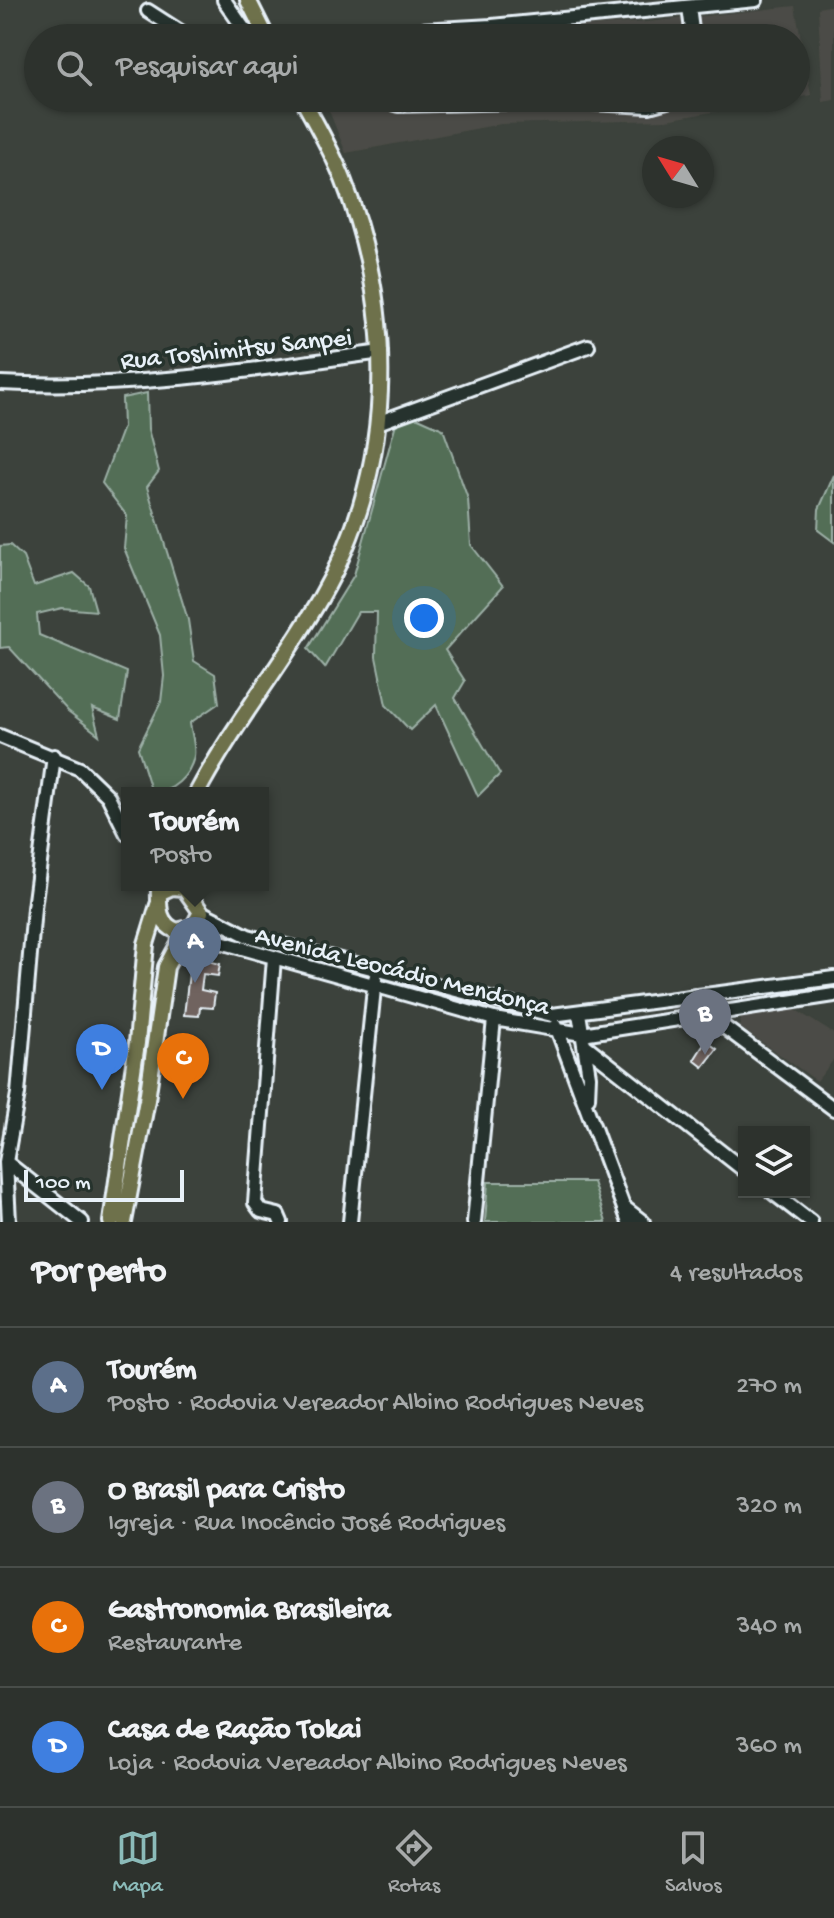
<!DOCTYPE html>
<html lang="pt">
<head>
<meta charset="utf-8">
<style>
	body { margin:0; font-family:"Gochi Hand",sans-serif; background:#353a35; color:#f1f3f6 }
	.controls { position:absolute; right:24px; bottom:24px; display:grid; overflow:hidden; border-radius:0px; box-shadow:0 2px 6px #0004 }
	.controls button { width:72px; height:72px; display:grid; place-items:center; padding:0; border:0; border-bottom:2px solid #484d49; background:#2d322d; color:#f1f3f6; font:40px sans-serif }
	.compass { position:absolute; left:642px; top:136px; width:72px; height:72px; border-radius:50%; background:#2d322d; box-shadow:0 2px 6px #0004; rotate:307deg }
	.scale { position:absolute; left:24px; bottom:20px; width:160px; box-sizing:border-box; padding-left:8px; border:4px solid #e8f1f8; border-top:0; font-size:22px; line-height:28px; white-space:nowrap; color:#e8f1f8; -webkit-text-stroke:6px #26332d; paint-order:stroke }
	.you { position:absolute; left:424px; top:618px; width:28px; height:28px; margin:-20px; border:6px solid #fff; border-radius:50%; background:#1a73e8; box-shadow:0 0 0 12px #1a73e833 }
	.badge { display:grid; place-items:center; width:52px; height:52px; border-radius:50%; background:#8bbbb9; color:#fff; font-size:26px; font-weight:700 }
	.pin { position:absolute; translate:-50% -66px; filter:drop-shadow(0 2px 4px #0008) }
	.pin::after { content:''; position:absolute; top:42px; width:28px; height:24px; background:inherit; clip-path:polygon(0 0,100% 0,50% 100%) }
	.popup { position:absolute; left:121px; top:787px; width:148px; height:104px; box-sizing:border-box; display:grid; place-content:center; border-radius:0px; background:#2d322d; filter:drop-shadow(0 2px 6px #0005); font-size:26px; white-space:nowrap; color:#a7aaaa }
	.popup b { font-size:30px; color:#f1f3f6 }
	.popup::after { content:''; position:absolute; left:50%; top:100%; margin-left:-16px; border:16px solid transparent; border-top-color:#2d322d }
	.list { margin:0; padding:0; list-style:none }
	h2 { display:flex; justify-content:space-between; align-items:center; height:104px; margin:0; padding:0 32px; font-size:34px }
	h2 small { font-size:26px; font-weight:400; color:#a7aaaa }
	.list li { display:grid; grid-template-columns:52px 1fr auto; gap:24px; align-items:center; box-sizing:border-box; height:120px; padding:0 32px; border-top:2px solid #484d49 }
	.list b { display:block; font-size:30px; white-space:nowrap }
	.list p { margin:0; font-size:26px; white-space:nowrap; color:#a7aaaa }
	.list em { font-size:26px; font-style:normal; color:#a7aaaa }
	.icon { flex:none; width:44px; height:44px; fill:none; stroke:currentColor; stroke-width:2; stroke-linecap:round; stroke-linejoin:round }
	.map { position:relative; flex:none; width:834px; height:1222px; overflow:hidden }
	.search { position:absolute; background:#2d322d; box-shadow:0 2px 6px #0004; left:24px; right:24px; top:24px; height:88px; display:flex; align-items:center; gap:20px; box-sizing:border-box; padding:0 28px; border-radius:44px; color:#a7aaaa; font-size:30px }
	.sheet { height:584px; background:#2d322d }
	nav { display:flex; justify-content:space-around; align-items:center; box-sizing:border-box; height:112px; border-top:2px solid #484d49; background:#2d322d; font-size:22px; color:#a7aaaa }
	nav a { display:grid; justify-items:center; gap:4px }
	nav .on { color:#8bbbb9 }
	.map>svg:first-child { display:block }
</style>
</head>
<body>
<div class="map">
<svg width="834" height="1222" viewBox="0 0 834 1222">
	<rect width="100%" height="100%" fill="#3c423c"/>
	<filter id="ink" filterUnits="userSpaceOnUse"><feTurbulence type="fractalNoise" baseFrequency=".0125" numOctaves="2"/><feDisplacementMap in="SourceGraphic" scale="16" xChannelSelector="R" yChannelSelector="G"/><feConvolveMatrix kernelMatrix="1 2 1 2 8 2 1 2 1" color-interpolation-filters="sRGB"/></filter>
	<g filter="url(#ink)">
		<path fill="#4c4c46" d="M834 5V100L823 102 818 8Z
			M795 6 811 95 796 98V38H407L647 22Z
			M324 98H793L666 120 501 124 346 153Z
			M788 1005 834 1034V1059L817 1081 740 1027 741 1016Z"/>
		<path fill="#526e56" stroke="#9db0a7" stroke-width="2" d="M147 393 148 429 159 471 147 487 188 620 194 661 215 674 219 703 190 723C191 732 196 747 194 756 190 776 172 793 152 793L138 748 161 702 164 676 160 635 124 548 127 516 102 483 123 427 122 398Z
			M416 417 443 429 468 499 471 545 503 586 445 650 465 681 455 698 500 774 478 796 436 705 410 730 386 705 376 657 377 612H358L325 668 308 649 354 575 396 423Z
			M834 475V542L818 530 819 509Z
			M10 545 23 557 34 586 74 573 89 586 96 611 62 608 37 614 39 635 127 672 120 719 92 708 99 735 68 711 9 647 0 648V546Z
			M488 1182H593L606 1222H485Z"/>
		<path fill="#70645e" stroke="#e8f1f8" stroke-width="2" d="M191 957 220 964 218 976 203 974 201 990 215 993 213 1008 200 1007 199 1016 184 1015Z
			M706 1041 717 1049 703 1067 694 1060Z"/>
		<g fill="none" stroke-linecap="round" stroke-linejoin="round">
			<g stroke="#e8f1f8" stroke-width="18">
				<path id="minor" d="M224 0 244 29 256 38
					M689 7 693 38
					M148 11 190 38
					M551 20V38
					M277 38 492 26 756 0
					M375 98 398 105 554 101 649 106 678 98
					M0 383C129 390 254 370 381 352
					M380 422 588 346
					M0 736 80 769 108 796 127 834
					M201 912 248 936 552 1015 834 978
					M185 932 494 1019 582 1034 834 995
					M274 958 255 1203 261 1211 278 1215 281 1222
					M694 996 708 1015 834 1109
					M579 1013 589 1076 588 1098
					M556 1026 629 1222
					M586 1046 744 1170
					M6 1162 82 1222
					M772 1192 811 1222
					M625 1208 643 1222
					M9 1222 6 1162 18 1094 34 908 54 756
					M350 1222 375 979
					M474 1222 494 1019"/>
			</g>
			<g stroke="#e8f1f8" stroke-width="20">
				<path id="major" d="M248 0 267 38
					M197 793C233 725 282 665 320 599 395 470 397 317 343 179 332 151 316 124 302 98
					M159 893 172 887 184 888 201 912 193 927 177 931C156 923 159 904 159 885
					M111 1222 137 1043 146 944 158 905
					M124 1222 147 1100 166 967 185 932"/>
			</g>
			<use href="#minor" stroke="#26332d" stroke-width="12"/>
			<use href="#major" stroke="#6e714b" stroke-width="14"/>
		</g>
	</g>
	<g text-anchor="middle" stroke-width="7" stroke-linejoin="round" paint-order="stroke">
		<g font-size="26" fill="#e8f1f8" stroke="#26332d">
			<text transform="translate(236 347) rotate(-6)" y="9">Rua Toshimitsu Sanpei</text>
			<text transform="translate(403 969) rotate(14)" y="9">Avenida Leocádio Mendonça</text>
		</g>
	</g>
</svg>
<div class="controls">
<button><svg class="icon" aria-label="layers" viewBox="0 0 24 24"><path d="M12 4l9 5-9 5-9-5zM3 14l9 5 9-5"/></svg></button>
</div>
<svg class="compass" viewBox="-18 -18 36 36"><path d="M0-13l5 13h-10z" fill="#e53935"/><path d="M0 13l5-13h-10z" fill="#a7aaaa"/></svg>
<div class="scale">100 m</div>
<div class="you"></div>
<div class="pin badge" style="left:195px;top:983px;background:#5c6f8a">A</div>
<div class="popup"><b>Tourém</b>Posto</div>
<div class="pin badge" style="left:705px;top:1055px;background:#6b7280">B</div>
<div class="pin badge" style="left:183px;top:1099px;background:#e8710a">C</div>
<div class="pin badge" style="left:102px;top:1090px;background:#3f7fe0">D</div>
<div class="search"><svg class="icon" aria-label="search" viewBox="0 0 24 24"><circle cx="10" cy="10" r="6"/><path d="M15 15l6 6"/></svg>Pesquisar aqui</div>
</div>
<section class="sheet">
<h2>Por perto<small>4 resultados</small></h2>
<ul class="list">
<li><span class="badge" style="background:#5c6f8a">A</span><div><b>Tourém</b><p>Posto · Rodovia Vereador Albino Rodrigues Neves</p></div><em>270 m</em></li>
<li><span class="badge" style="background:#6b7280">B</span><div><b>O Brasil para Cristo</b><p>Igreja · Rua Inocêncio José Rodrigues</p></div><em>320 m</em></li>
<li><span class="badge" style="background:#e8710a">C</span><div><b>Gastronomia Brasileira</b><p>Restaurante</p></div><em>340 m</em></li>
<li><span class="badge" style="background:#3f7fe0">D</span><div><b>Casa de Ração Tokai</b><p>Loja · Rodovia Vereador Albino Rodrigues Neves</p></div><em>360 m</em></li>
</ul>
</section>
<nav>
<a class="on"><svg class="icon" aria-label="map" viewBox="0 0 24 24"><path d="M3 6l6-2 6 2 6-2v14l-6 2-6-2-6 2zM9 4v14M15 6v14"/></svg>Mapa</a>
<a><svg class="icon" aria-label="directions" viewBox="0 0 24 24"><path d="M12 3l9 9-9 9-9-9zM9 14v-3h6M13 9l2 2-2 2"/></svg>Rotas</a>
<a><svg class="icon" aria-label="saved" viewBox="0 0 24 24"><path d="M7 4h10v16l-5-4-5 4z"/></svg>Salvos</a>
</nav>
</body>
</html>
